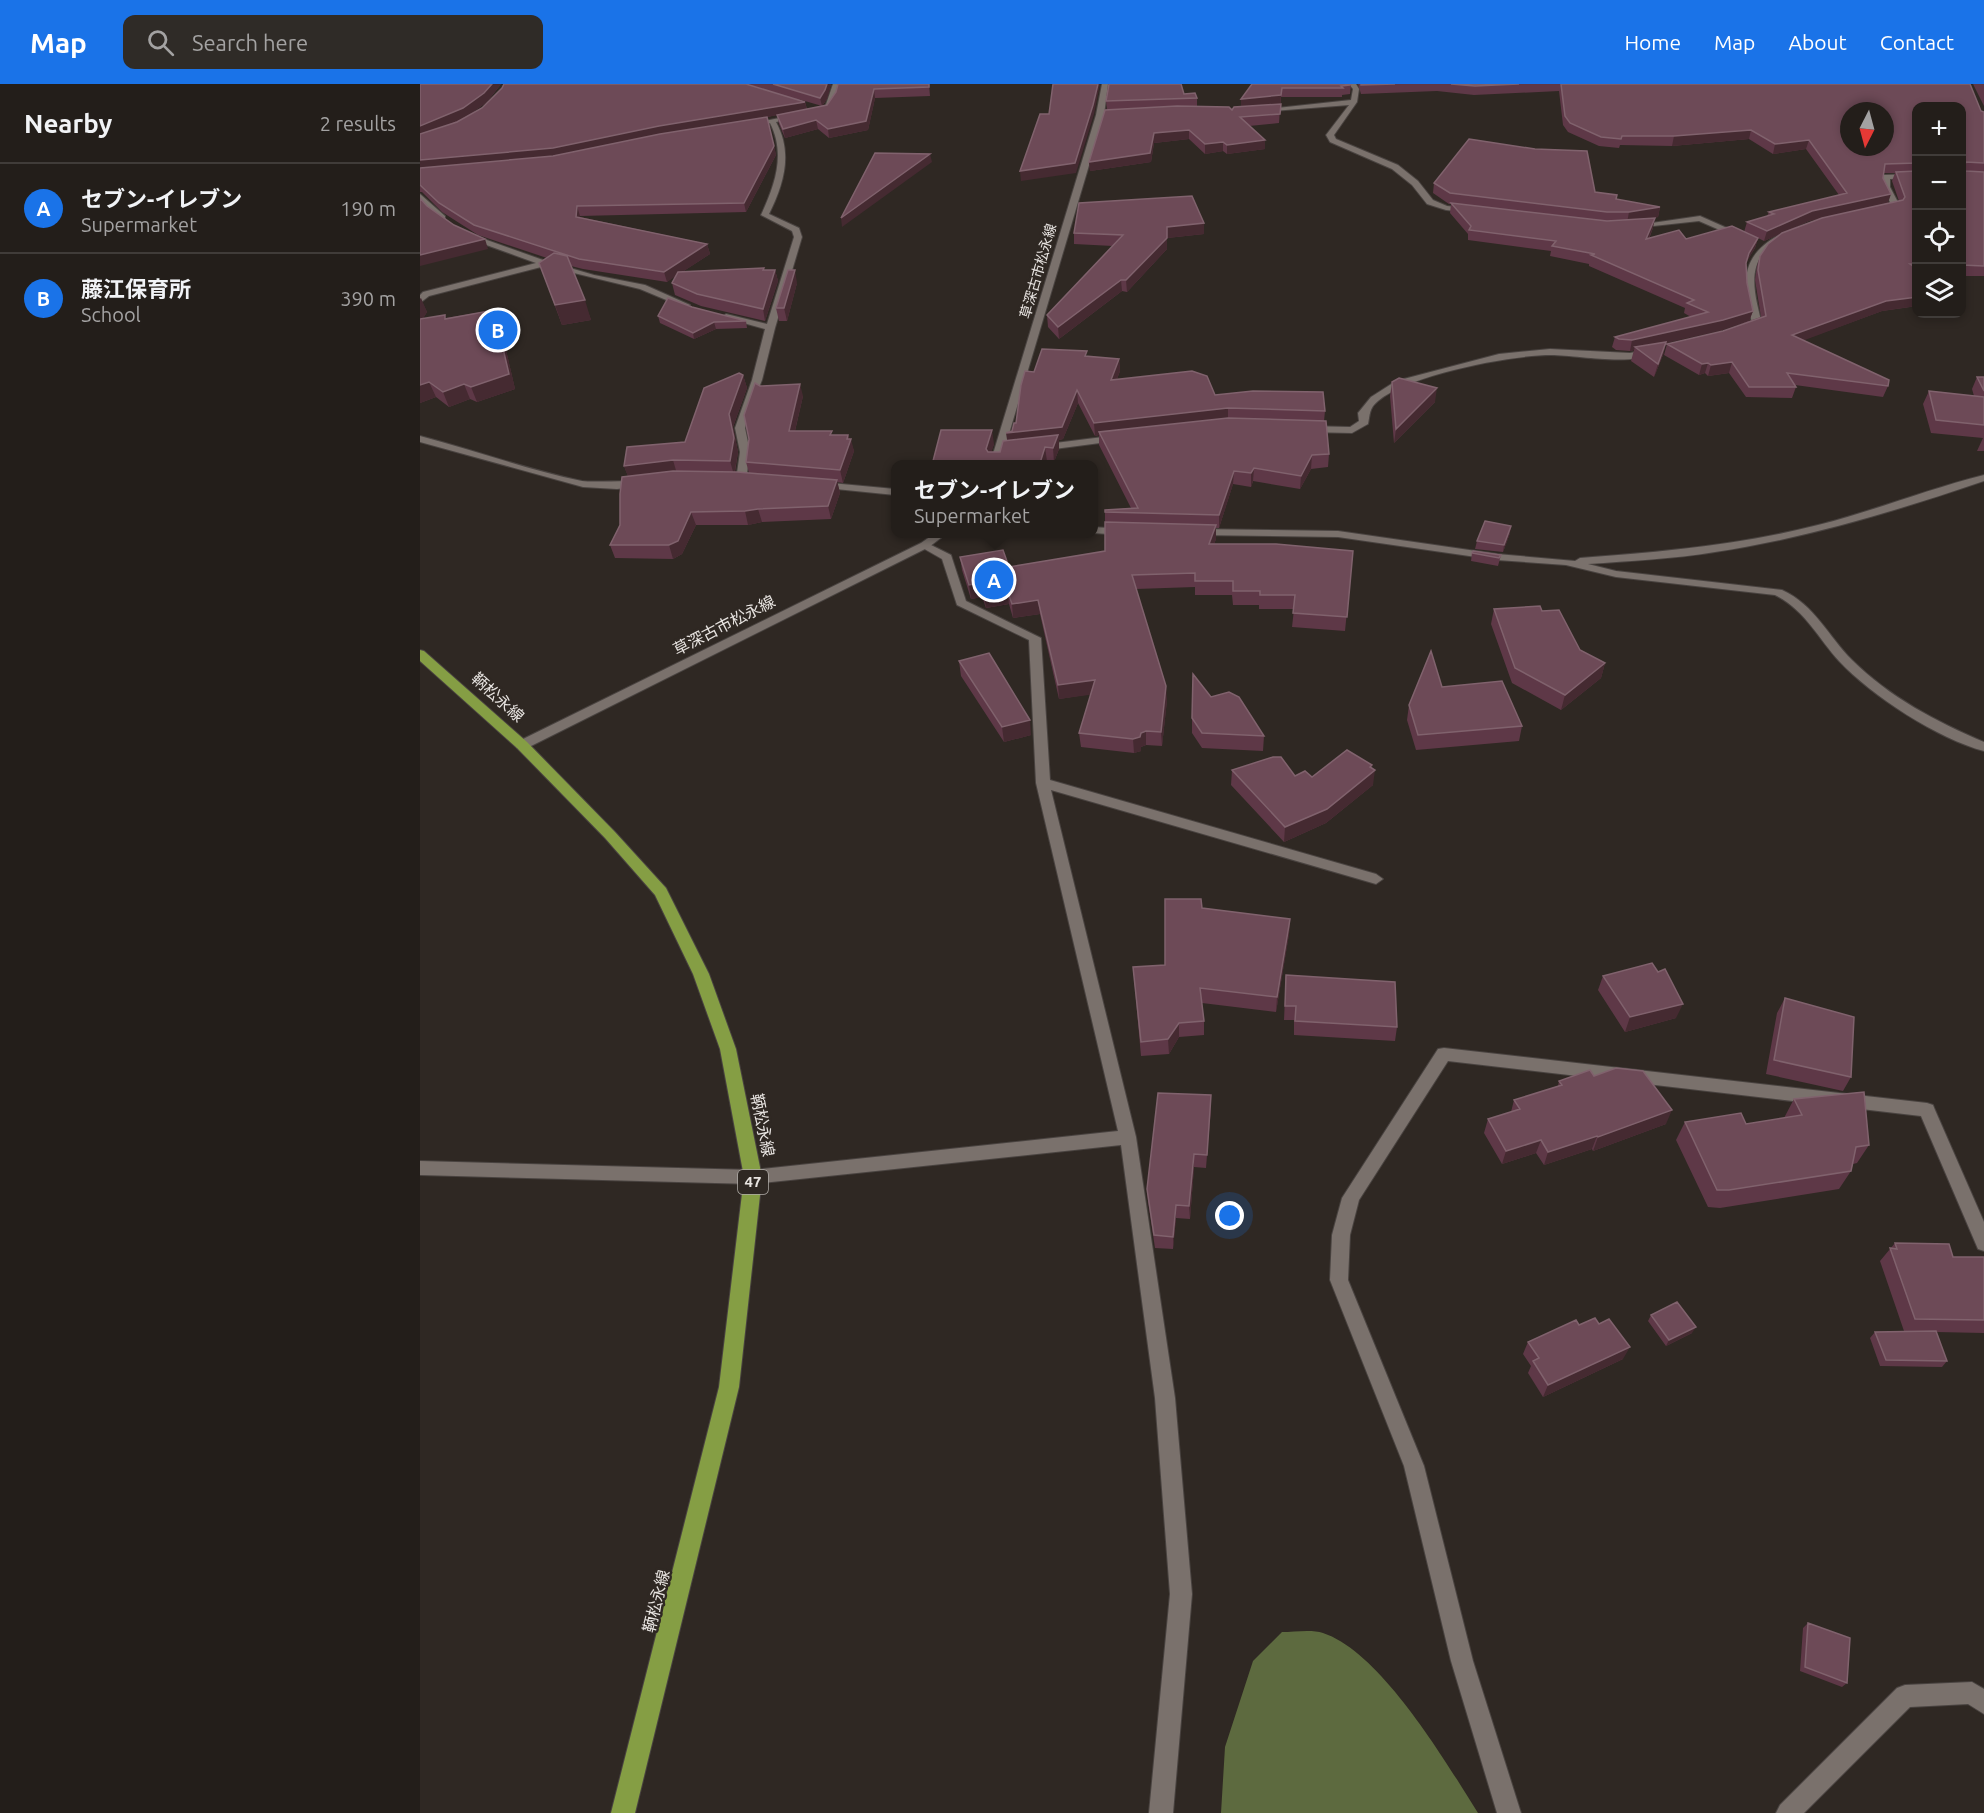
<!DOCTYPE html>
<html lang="en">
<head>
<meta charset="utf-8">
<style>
	body { margin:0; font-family:Ubuntu,"Noto Sans JP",sans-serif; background:#2f2b27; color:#f1f3f6 }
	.controls { position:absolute; right:18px; top:18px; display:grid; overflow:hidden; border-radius:12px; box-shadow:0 3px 9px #0003 }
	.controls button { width:54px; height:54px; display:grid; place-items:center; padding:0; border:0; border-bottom:2px solid #403c39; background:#231e1a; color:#f1f3f6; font:30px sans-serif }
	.compass { position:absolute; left:1420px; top:18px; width:54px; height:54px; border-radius:50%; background:#231e1a; box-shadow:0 3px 9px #0003; rotate:186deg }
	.you { position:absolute; left:810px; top:1132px; width:21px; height:21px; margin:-15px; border:4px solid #fff; border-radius:50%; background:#1a73e8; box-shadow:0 0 0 9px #1a73e833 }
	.badge { display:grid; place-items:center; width:39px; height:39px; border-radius:50%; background:#1a73e8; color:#fff; font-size:20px; font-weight:700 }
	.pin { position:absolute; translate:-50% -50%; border:3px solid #fff; box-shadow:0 2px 6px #0006 }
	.popup { position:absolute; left:471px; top:376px; width:207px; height:78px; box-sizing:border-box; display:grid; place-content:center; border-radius:12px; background:#231e1a; filter:drop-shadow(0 2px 4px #0005); font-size:20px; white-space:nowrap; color:#a3a2a2 }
	.popup b { font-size:22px; color:#f1f3f6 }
	.popup::after { content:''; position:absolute; left:50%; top:100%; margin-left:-12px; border:12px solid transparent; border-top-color:#231e1a }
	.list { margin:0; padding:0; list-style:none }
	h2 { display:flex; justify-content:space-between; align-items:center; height:78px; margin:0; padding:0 24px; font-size:26px }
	h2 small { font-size:20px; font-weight:400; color:#a3a2a2 }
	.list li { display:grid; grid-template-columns:39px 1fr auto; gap:18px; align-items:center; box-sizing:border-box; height:90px; padding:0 24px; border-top:2px solid #403c39 }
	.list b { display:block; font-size:22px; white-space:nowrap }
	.list p { margin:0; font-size:20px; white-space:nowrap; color:#a3a2a2 }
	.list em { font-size:20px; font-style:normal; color:#a3a2a2 }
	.icon { flex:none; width:33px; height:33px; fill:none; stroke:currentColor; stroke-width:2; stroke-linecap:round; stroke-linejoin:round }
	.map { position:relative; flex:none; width:1564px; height:1729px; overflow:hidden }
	header { display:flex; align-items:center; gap:36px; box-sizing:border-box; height:84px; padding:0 30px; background:#1a73e8; color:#fff }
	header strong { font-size:28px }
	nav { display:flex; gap:33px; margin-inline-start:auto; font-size:21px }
	.search { width:420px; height:54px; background:#2f2b27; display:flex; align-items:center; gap:15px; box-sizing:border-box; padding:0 21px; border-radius:12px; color:#a3a2a2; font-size:22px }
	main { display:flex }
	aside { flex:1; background:#231e1a }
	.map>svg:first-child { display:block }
</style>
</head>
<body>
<header>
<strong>Map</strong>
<div class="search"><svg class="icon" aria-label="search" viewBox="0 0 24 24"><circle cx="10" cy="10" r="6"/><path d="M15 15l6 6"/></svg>Search here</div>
<nav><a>Home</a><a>Map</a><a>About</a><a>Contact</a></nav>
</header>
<main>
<aside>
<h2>Nearby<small>2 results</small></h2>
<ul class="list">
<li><span class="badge">A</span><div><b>セブン-イレブン</b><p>Supermarket</p></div><em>190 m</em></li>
<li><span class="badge">B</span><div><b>藤江保育所</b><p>School</p></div><em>390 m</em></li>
</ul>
</aside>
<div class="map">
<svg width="1564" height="1729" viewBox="0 0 1564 1729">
	<rect width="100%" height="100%" fill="#2f2823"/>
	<path fill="#5d6a3f" d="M862 1548C874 1548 892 1545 903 1549 961 1568 1026 1678 1058 1729H801L805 1663 833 1577Z"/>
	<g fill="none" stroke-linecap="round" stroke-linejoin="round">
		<g stroke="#494340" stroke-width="2">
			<path id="minor" d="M413 0H419L415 16 407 29H403Z
				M929 0H936L939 5 937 18 914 51 916 55 978 81 998 97 1013 116 1027 122 1054 125V129L1026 126 1007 120 992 101 972 85 910 58 906 51 929 21 841 28 838 26 931 16 933 5Z
				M379 30 381 33 356 38C373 69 364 100 349 130L379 144 382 153 355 244 342 296 327 334 325 344 330 368 326 396 321 399 316 396 320 368 315 344 332 296 345 245 302 233 306 230 347 240 374 153 372 147 341 131C355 101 366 70 350 39L328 43 324 41Z
				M1496 90V94L1470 95V103L1480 122 1456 127V123L1471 120 1462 103 1463 91Z
				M0 110 25 132V136H19L0 116Z
				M1280 132 1325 152 1318 154 1279 137 1215 144 1211 142Z
				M50 150 123 176 174 191 225 201 270 221 263 223 220 205 125 182 9 212 0 219V211L3 208 116 179 47 154 46 152Z
				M1359 151 1366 153C1359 159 1349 162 1343 170 1327 189 1337 219 1342 240L1327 247H1321V243L1332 239C1323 199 1319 173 1359 151Z
				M1130 265 1210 269 1231 265 1236 268C1214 283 1157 271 1131 271 1091 271 988 291 958 317 949 324 950 331 948 340L932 349 887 348 882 345 887 342 930 343 939 337 938 329 951 313 976 297 1079 270Z
				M699 351 703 352V356L619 367 614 364 619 361Z
				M0 352C54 366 108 386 162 397 175 399 221 395 226 399L221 402 197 405 163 403 0 358Z
				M1564 391V397C1476 427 1387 454 1295 468 1253 475 1210 477 1168 480L1196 487 1362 506C1395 521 1408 552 1432 576 1469 613 1517 638 1564 658V667C1518 655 1452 612 1419 577 1398 554 1385 526 1355 511L1196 493 1146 481 1077 476 918 453 776 451 770 448 776 445 918 447 1077 470 1155 477 1160 474C1241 468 1320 461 1398 441 1454 427 1508 405 1564 391Z
				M400 398 475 405V411L396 403V399Z
				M673 443 704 445 710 448 704 451 673 449Z
				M505 458 531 471 546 517 621 554 630 696 956 790 963 795 956 800 631 706 716 1053 755 1314 772 1510 753 1729H729L750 1510 735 1314 701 1061 333 1100 0 1091V1077L333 1086 698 1047 616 699 609 556 537 521 522 475 501 463 499 461Z
				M1024 964 1507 1019 1513 1021 1515 1026 1564 1138V1167L1558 1165 1501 1032 1028 977 939 1116 930 1151 928 1196 1004 1382 1053 1577 1101 1729H1077L1031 1577 984 1382 910 1196 912 1151 922 1114 1018 965Z
				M1552 1598 1564 1605V1630L1548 1620 1490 1623 1384 1729H1356L1360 1721 1477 1604 1485 1601Z"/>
		</g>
		<g stroke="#494340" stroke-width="2">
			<path id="secondary" d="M682 0H688L684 31 580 380H570L676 31Z
				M514 450H526L509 463 107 664H97L95 661 97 658 501 459Z"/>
		</g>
		<g stroke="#494340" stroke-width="2">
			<path id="primary" d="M0 566 4 567 107 658 195 748 246 804 289 890 316 965 342 1093 319 1303 215 1729H191L299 1303 324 1093 300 965 273 890 235 811 185 754 97 664 0 577Z"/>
		</g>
		<use href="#minor" fill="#7a716c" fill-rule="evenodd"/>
		<use href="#secondary" fill="#7a716c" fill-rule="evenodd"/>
		<use href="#primary" fill="#859e44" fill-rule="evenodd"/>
	</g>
	<path fill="#5e3847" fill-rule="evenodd" d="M0 0H81L67 18 50 30 62 24 82 4 84 0H411L407 15 402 22 407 21 416 8 418 0H509L510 12 455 14 448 46 409 54 398 45 365 54 359 40 357 31 347 33 356 71 326 128 160 132V133L287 160 290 170 262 188 355 186 358 197 345 237 281 222 255 211 252 199 256 191 247 198 163 185 151 182 171 236 142 241 119 179 127 174 58 151 22 128 2 108H0ZM378 15 402 22 387 25 385 18Z
		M832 0H931L930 10 922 11V13H861L859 39 829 42 845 65 807 70 803 67 785 70 769 55 734 59 731 78 670 87 669 78 687 26 686 17 777 14V23L812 26 821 23V15Z
		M938 0H1550L1561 27 1564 28V192H1542V22H1497V222L1462 227 1383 256 1468 302 1463 313 1375 301 1376 303 1372 314 1326 313 1309 289 1288 292 1285 289 1279 291 1244 271 1247 260 1303 247 1328 238 1246 259 1243 271 1234 293 1211 277 1214 266 1210 267 1196 266 1192 263 1195 253 1271 233 1264 229 1265 224 1169 182V180L1130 172 1131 167 1048 156V150L1030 129 1031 120H1029L1013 109 1014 99 1175 108 1196 115 1240 123 1238 133 1228 135 1233 144 1229 155H1266L1324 148 1327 138 1347 132 1349 128 1419 111 1386 65 1353 70 1329 55 1252 62 1200 61 1199 64 1179 62 1148 48 1143 41 1139 7 1054 11 1017 7 941 10ZM1464 89H1475L1472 97 1479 117 1468 119 1463 94ZM1400 134 1340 172 1337 182 1335 196 1341 233 1329 237 1333 227 1327 199 1326 178 1335 164 1338 154 1344 157 1389 137Z
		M1553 0H1564V22Z
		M654 149 784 150 747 154V165L707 208 702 207 639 255 628 243 627 231 693 162 654 160Z
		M377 199 367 237H359L356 224Z
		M0 214 7 228 3 234H26L74 226 80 240 95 305 57 318 50 315 29 323 16 313 0 319Z
		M272 223 326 237 327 244 296 245 274 255 240 239 238 232Z
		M667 272 699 275 700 287 697 295 795 311 905 327 904 337 909 370 908 383 891 385 880 405 833 397 831 403 813 400 799 444H796V455L794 460 933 467 925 547 872 543 874 525H839V521H813L812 511H775V503L716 505 747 616 742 662 726 661 721 663V667L714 669 661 663 659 649 671 610 639 615 620 530 593 534 589 520 566 524 562 513 551 515 542 486 540 473 589 483 685 467V426L711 424 679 361V351L675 352 658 319 643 355 639 356V365L634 378 627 377 626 381H513V377L574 360 571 368H580L587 357 596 339 614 288Z
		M323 291 327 304 313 343 318 368 315 388 329 389 326 378 340 302 383 312 375 347 413 351H428L434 367 423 399 417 398 420 409 411 435 342 438 328 441H276L262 470 253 475 195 474 190 461 200 441 208 392 204 382 265 358Z
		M1557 293H1564V367H1557L1563 354 1511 349 1503 320 1509 307 1554 312 1552 305Z
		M972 298 1015 318 974 359 970 312Z
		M1090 449 1083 468 1055 465 1057 457Z
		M1052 469 1081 471 1078 482 1051 477Z
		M1074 525 1122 527 1160 566 1185 579 1181 594 1141 626 1092 599 1071 540Z
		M539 577 611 651 584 658 541 592Z
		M1022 603 1102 642 1099 657 996 666 987 636 989 621Z
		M791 613 844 652 843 667 782 664 772 649V634Z
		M952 681 953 701 906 739 864 758 811 701 812 686 892 693Z
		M782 824 870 835 869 850 856 928 782 919 784 937V951L759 953 749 970 721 972 713 883 745 881Z
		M866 891 977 943 975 957 874 951V936H864Z
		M1183 892 1256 934 1205 948 1178 906Z
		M1365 914 1431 993 1423 1007 1346 990 1357 929Z
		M1174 992 1246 1040 1173 1067 1172 1065 1124 1081 1116 1069 1082 1080 1064 1049 1068 1035 1091 1028 1094 1016 1138 1002 1139 997Z
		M1374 1015 1449 1061 1437 1079 1433 1080 1431 1087 1419 1105 1300 1124 1288 1123 1256 1056 1265 1038 1326 1040 1364 1034Z
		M791 1024 786 1084 774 1083 770 1135 756 1134 753 1165 735 1164 728 1117 727 1105Z
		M1475 1159 1533 1173H1564V1249L1516 1248 1527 1277 1522 1283 1460 1282 1450 1254 1455 1248 1484 1247 1460 1177Z
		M1231 1231 1272 1249 1246 1262 1228 1237Z
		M1159 1241 1203 1275 1123 1313 1108 1289 1111 1282 1103 1270 1108 1258Z
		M1388 1539 1427 1599 1422 1603 1380 1587 1383 1544Z"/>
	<path fill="#452a31" d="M72 0H81L67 18 46 33 0 53V42Z
		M407 0H411L407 15 402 22 400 14Z
		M678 0H680L674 30 656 89 601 97 600 87Z
		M454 5 455 14 448 46 409 54 408 45Z
		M861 11 859 39 861 20 821 24V15Z
		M385 18 387 26 242 51 136 73 0 85V76L239 42Z
		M396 36 398 45 365 54 363 45Z
		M769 46V55L734 59 731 78 670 87 669 78 734 49Z
		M1331 46 1329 55 1252 62 1254 52Z
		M845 56V65L807 70V61Z
		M1389 56 1386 65 1353 70 1355 60Z
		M803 58V67L785 70V60Z
		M354 62 356 71 326 128 324 119Z
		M510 70 512 78 422 143 421 134Z
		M1471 110 1468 119 1389 137 1344 157 1347 147 1392 127Z
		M157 122 160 132 159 142 156 133Z
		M1240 123 1238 133 1207 139 1209 128Z
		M1235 134 1233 144 1224 165 1226 155Z
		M784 139V150L747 154V165L707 208 706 196 747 143Z
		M1338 154 1335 164 1326 179 1329 169Z
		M65 155 68 165 0 182V171Z
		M287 160 290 170 247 198 244 188Z
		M355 186 358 197 345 237 343 225Z
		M375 186 377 199 367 237 364 224Z
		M701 196 702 207 639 255 638 243Z
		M1497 213V222L1462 227 1369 262 1372 251 1466 217Z
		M1 214 7 228 0 240V215Z
		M165 216 171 236 142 241 135 221Z
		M74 226 80 240 95 305 57 318 51 303Z
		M1333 227 1329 237 1300 247 1246 259 1243 271 1234 293 1238 280 1215 263 1214 266 1210 267 1212 256Z
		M294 238 296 245 274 255 273 249Z
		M699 275 700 287 692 308 691 296Z
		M1312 278 1309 289 1288 292 1291 281Z
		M1288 279 1285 289 1279 291 1282 280Z
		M323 291 327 304 313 343 318 368 314 391 310 377 309 330Z
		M9 298 16 313 0 319V301Z
		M44 300 50 315 29 323 23 308Z
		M380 300 383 312 372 359 369 347Z
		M1017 304 1015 318 974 359 976 345Z
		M657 306 658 319 643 355 639 356V365L634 378 633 364 588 362 586 349 642 343Z
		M808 324V337L679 348V351L675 352 674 339Z
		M572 346 574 360 568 379 566 365Z
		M428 351 430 358 431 355 434 367 423 399 420 386Z
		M625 363 627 377 626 381H620Z
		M892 371 891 385 880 405 881 392Z
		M253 376 257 390 209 395 204 382Z
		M834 384 833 397 831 403V389Z
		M814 387 813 400 799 444V431Z
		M417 396 420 409 411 435 408 422Z
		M338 425 342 438 328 441 325 427Z
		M271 428 276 441 262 470 253 475 249 461Z
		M796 441V455L789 474V460Z
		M1091 442 1090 449 1083 468 1084 461Z
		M560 499 562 513 551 515 549 501Z
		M587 506 589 520 566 524 564 510Z
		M618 516 620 530 593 534 592 520Z
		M1185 579 1181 594 1141 626 1145 611Z
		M675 596 676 610 639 615 638 601Z
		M746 602 747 616 742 662 741 648Z
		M610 636 611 651 584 658 582 643Z
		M726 647V661L721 663V667L714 669 713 655 721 649Z
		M952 681 951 690 955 686 953 701 906 739 864 758 865 743Z
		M870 835 869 850 856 928 857 913Z
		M1263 920 1256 934 1205 948 1210 933Z
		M759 939V953L749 970 748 955Z
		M791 1011V1024L786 1084 787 1071Z
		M1252 1026 1246 1040 1173 1067 1178 1053Z
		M1177 1052 1172 1065 1124 1081 1128 1068Z
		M1121 1056 1116 1069 1082 1080 1086 1067Z
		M774 1070V1083L770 1135 769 1122Z
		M756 1121V1134L753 1165V1153Z
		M1276 1243 1272 1249 1246 1262 1249 1256Z
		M1210 1263 1203 1275 1123 1313 1128 1301Z"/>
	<path fill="#6d4a57" stroke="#80626d" stroke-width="1.5" fill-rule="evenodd" d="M0 0H72L64 9 43 24 0 42Z
		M84 0H326L385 18 239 42 133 64 0 76V50L37 38 62 24 82 4Z
		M353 0H407L405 6 400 14Z
		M418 0H509V3L454 5 446 37 408 45 396 36 363 45 357 31 407 21 416 8Z
		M633 0H678L673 21 655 79 600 87 620 30H629Z
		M689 0H761L764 10 775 9 777 14 686 17Z
		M832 0H931L930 1 921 2 923 4H862L861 11 821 15Z
		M941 0H975L941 1Z
		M1031 0H1099L1055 2Z
		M1141 0H1550L1561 27 1564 28V79L1546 78 1543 85 1546 87 1564 88V182L1542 181V22H1497V79L1465 80 1463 94 1471 110 1392 127 1347 147 1327 138 1354 130 1349 128 1427 109 1389 56 1355 60 1331 46 1254 52H1202L1201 55 1181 53 1150 39 1145 32ZM1429 27H1465V63H1429Z
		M861 20 860 30 820 33 845 56 807 61 803 58 785 60 769 46 734 49 730 69 669 78 685 26 757 22 809 23 812 26 814 23Z
		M347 33 354 62 324 119 157 122 156 133 287 160 244 188 159 175 54 141 19 119 0 101V84L133 72 240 50Z
		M1049 55 1115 65 1167 67 1175 108 1197 111 1196 115 1240 123 1209 128H1187L1030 109 1014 99Z
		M455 69 510 70 421 134Z
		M1497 87V180H1490L1497 185V213L1466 217 1372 251 1469 296 1468 302 1367 289 1376 303H1329L1312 278 1291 281 1288 279 1282 280 1247 260 1303 247 1346 232 1338 186 1340 172 1348 160 1362 149 1402 134 1483 116 1485 113 1476 88Z
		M772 112 784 139 747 143V154L706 196H701L638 243 627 231 703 151 654 149 659 119Z
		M0 114 7 122 34 141 65 155 0 171Z
		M1031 119 1187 137 1235 134 1226 155 1259 146 1266 155 1312 142 1338 154 1329 169 1326 179 1327 199 1333 227 1303 236 1212 256 1199 255 1195 253 1288 228 1267 219 1274 216 1171 171 1175 170 1132 162 1136 157 1049 146 1051 142Z
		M134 169 147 172 165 216 135 221 119 179Z
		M344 184 343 186H355L343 225 277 210 252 199 258 188Z
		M368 186H375L364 224H356Z
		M248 214 272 223 326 237 294 238 273 249 238 232Z
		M74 226 89 290 51 303 44 300 23 308 9 298 0 301V235L25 231V235Z
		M1246 258 1238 280 1215 263Z
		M622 265 667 267 665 272 699 275 691 296 772 287 787 292 795 311 833 307 903 308 905 327 808 324 674 339 657 306 642 343 586 349 592 347 594 339H596L601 301 605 287 614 288Z
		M319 289 323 291 309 330 314 354 310 377 253 376 204 382 207 363 265 358 284 304Z
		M1557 293H1564V307Z
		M979 294 1017 304 976 345 972 298Z
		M335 299 340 302 380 300 369 347H412L410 351H428L427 355H431L420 386 326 378 329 355 324 331Z
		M1509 307 1564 313V341L1516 336Z
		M808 334 906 337 909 370 892 371 881 392 834 384 831 389 814 387 799 431 685 428V426L718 424 679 348Z
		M521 346H572L566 365 568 368H580L583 357 638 351 633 364 625 363 620 379 513 377Z
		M253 387 317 388 417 396 408 422 338 425 325 427 271 428 258 457 249 461H190L200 441V410L202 393Z
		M1065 437 1091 442 1084 461 1057 457Z
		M685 438 796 441 789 460H856L933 467 927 533 873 529 875 511H840V507H813V497H775V489L712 491 746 602 741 648 726 647 721 649 720 653 713 655 659 649 675 596 638 601 618 516 592 520 587 506 564 510 560 499 549 501 540 473 583 466 589 483 685 467Z
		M1053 467 1081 471 1079 474 1052 469Z
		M1120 522 1122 527 1139 526 1160 566 1185 579 1145 611 1095 584 1074 525Z
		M1011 567 1022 603 1082 597 1102 642 998 651 989 621Z
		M569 569 610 636 582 643 539 577Z
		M773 590 791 613 809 608 819 613 844 652 782 649 772 634Z
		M927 666 952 681 950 683 955 686 907 725 865 743 812 686 853 673H861L875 692 885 687 892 693Z
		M745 815H781L782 824 870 835 857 913 780 904 784 937 759 939 748 955 721 958 713 883 745 881Z
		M1232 879 1238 888 1245 885 1263 920 1210 933 1183 892Z
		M866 891 975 898 977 943 875 937 876 922H865Z
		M1365 914 1434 933 1431 993 1354 976Z
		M1196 984 1223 987 1252 1026 1178 1053 1177 1052 1128 1068 1121 1056 1086 1067 1068 1035 1100 1025 1094 1016 1142 1001 1139 997 1170 986 1174 992Z
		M1444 1008 1449 1061 1436 1063 1431 1087 1309 1106H1297L1265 1038 1321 1029 1326 1040 1382 1031 1374 1015Z
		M738 1009 791 1011 787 1071 774 1070 769 1122 756 1121 753 1153 734 1151 727 1105Z
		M1475 1159 1529 1160 1533 1173H1564V1236L1495 1235 1470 1164 1477 1165Z
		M1257 1218 1276 1243 1249 1256 1231 1231Z
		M1175 1234 1179 1240 1189 1235 1210 1263 1128 1301 1113 1277 1119 1274 1108 1258 1156 1236 1159 1241Z
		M1516 1247 1527 1277 1466 1276 1455 1248Z
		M1388 1539 1430 1554 1427 1599 1385 1583Z"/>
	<g text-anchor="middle" stroke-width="5" stroke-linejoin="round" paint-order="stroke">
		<g font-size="14" fill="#e8e4e1" stroke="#2f2823">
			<text transform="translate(618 187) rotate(-74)" y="5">草深古市松永線</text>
		</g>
		<rect fill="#2f2823" stroke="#b0aca8" stroke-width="1.5" x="318" y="1086" width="30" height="24" rx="4.5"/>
		<g font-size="15" font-weight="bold" fill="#e8e4e1">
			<text x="333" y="1103">47</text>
		</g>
		<g font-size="16" fill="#e8e4e1" stroke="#2f2823">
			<text transform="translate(304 541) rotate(-27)" y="6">草深古市松永線</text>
			<text transform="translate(78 613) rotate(42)" y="6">鞆松永線</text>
			<text transform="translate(343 1041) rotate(79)" y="6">鞆松永線</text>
			<text transform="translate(236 1517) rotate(-76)" y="6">鞆松永線</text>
		</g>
	</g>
</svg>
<div class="controls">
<button>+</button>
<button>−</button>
<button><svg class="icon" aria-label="locate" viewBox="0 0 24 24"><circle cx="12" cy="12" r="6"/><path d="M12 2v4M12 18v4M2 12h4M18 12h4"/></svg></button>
<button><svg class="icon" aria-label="layers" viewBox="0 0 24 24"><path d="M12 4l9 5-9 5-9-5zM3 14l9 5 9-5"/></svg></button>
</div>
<svg class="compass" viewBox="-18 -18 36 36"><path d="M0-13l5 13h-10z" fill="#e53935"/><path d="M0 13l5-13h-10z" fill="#a3a2a2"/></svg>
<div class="you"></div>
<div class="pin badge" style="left:574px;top:496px">A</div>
<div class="popup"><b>セブン-イレブン</b>Supermarket</div>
<div class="pin badge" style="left:78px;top:246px">B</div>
</div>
</main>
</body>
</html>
